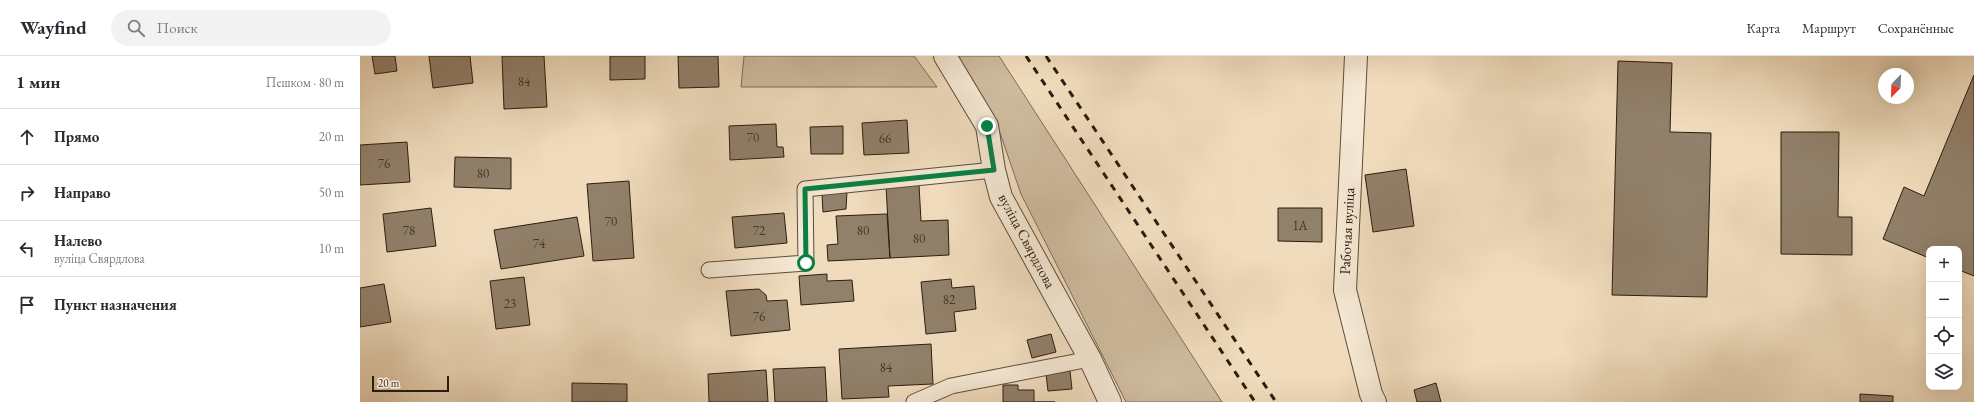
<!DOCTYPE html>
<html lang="ru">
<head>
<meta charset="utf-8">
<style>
	body { margin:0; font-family:"EB Garamond",serif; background:#f2f2f3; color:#2b2b33 }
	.controls { position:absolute; right:12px; bottom:12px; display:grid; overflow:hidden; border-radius:8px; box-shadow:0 4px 16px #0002 }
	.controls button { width:36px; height:36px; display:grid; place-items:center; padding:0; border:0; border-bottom:1px solid #e1e1e2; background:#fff; color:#2b2b33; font:20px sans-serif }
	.compass { position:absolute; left:1518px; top:12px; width:36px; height:36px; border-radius:50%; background:#fff; box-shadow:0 4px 16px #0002; rotate:203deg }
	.scale { position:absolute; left:12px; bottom:10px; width:77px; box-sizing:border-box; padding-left:4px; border:2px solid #2b1d10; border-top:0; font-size:11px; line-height:14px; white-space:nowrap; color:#2b1d10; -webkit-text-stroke:3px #f5e8d4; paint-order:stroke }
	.stop { position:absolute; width:12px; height:12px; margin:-9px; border:3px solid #0b8043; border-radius:50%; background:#fff }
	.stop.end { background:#0b8043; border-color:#fff; box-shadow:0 1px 4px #0008 }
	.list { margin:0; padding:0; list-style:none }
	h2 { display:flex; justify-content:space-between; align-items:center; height:52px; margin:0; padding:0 16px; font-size:17px }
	h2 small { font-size:13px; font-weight:400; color:#7c7c81 }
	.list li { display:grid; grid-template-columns:26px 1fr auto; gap:12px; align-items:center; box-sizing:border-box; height:56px; padding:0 16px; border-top:1px solid #e1e1e2 }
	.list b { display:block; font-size:15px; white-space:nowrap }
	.list p { margin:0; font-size:13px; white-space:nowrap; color:#7c7c81 }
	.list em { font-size:13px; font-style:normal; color:#7c7c81 }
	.icon { flex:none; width:22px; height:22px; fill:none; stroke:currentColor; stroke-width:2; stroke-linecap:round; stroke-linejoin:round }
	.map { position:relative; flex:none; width:1614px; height:346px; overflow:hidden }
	header { display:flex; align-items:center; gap:24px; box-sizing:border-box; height:56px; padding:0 20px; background:#fff; border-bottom:1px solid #e1e1e2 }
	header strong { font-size:19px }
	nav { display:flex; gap:22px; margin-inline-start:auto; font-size:14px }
	.search { width:280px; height:36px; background:#f2f2f3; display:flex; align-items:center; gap:10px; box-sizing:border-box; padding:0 14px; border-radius:22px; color:#7c7c81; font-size:15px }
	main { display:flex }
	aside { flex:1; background:#fff }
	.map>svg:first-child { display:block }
</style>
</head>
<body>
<header>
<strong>Wayfind</strong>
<div class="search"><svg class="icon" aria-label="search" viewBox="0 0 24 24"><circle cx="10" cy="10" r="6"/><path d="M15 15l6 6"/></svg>Поиск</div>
<nav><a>Карта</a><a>Маршрут</a><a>Сохранённые</a></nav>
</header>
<main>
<aside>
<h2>1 мин<small>Пешком · 80 m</small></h2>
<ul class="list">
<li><svg class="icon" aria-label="ahead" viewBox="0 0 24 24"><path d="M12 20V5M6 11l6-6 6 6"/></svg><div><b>Прямо</b></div><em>20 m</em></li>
<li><svg class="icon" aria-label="right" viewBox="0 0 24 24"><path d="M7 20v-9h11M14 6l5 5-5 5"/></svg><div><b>Направо</b></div><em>50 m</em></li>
<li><svg class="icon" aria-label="left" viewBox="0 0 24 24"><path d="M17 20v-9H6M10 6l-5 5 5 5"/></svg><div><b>Налево</b><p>вуліца Свярдлова</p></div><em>10 m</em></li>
<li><svg class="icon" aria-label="arrive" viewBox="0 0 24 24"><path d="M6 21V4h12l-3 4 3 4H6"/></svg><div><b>Пункт назначения</b></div></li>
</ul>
</aside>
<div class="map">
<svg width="1614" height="346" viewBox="0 0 1614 346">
	<rect width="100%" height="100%" fill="#f0dcbd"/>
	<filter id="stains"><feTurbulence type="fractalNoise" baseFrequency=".005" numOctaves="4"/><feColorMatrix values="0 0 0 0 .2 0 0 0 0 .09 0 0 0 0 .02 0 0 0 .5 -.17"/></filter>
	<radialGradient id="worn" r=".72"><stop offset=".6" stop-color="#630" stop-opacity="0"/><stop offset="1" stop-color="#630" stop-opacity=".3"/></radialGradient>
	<path fill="#cfbca0" stroke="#7d6c58" d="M384 0H554L577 31H381Z
		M597 0H639L862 346H766L661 138 639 74Z"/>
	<path fill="#91806a" stroke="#2b1d10" d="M12 0H35L37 15 15 18Z
		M69 0H110L113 27 73 32Z
		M142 0H184L187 51 144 53Z
		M250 0H285V23L250 24Z
		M318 0H358L359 31 319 32Z
		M1258 5 1312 7 1310 76 1351 77 1347 241 1252 239Z
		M1614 19V220L1599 214V193H1569V202L1523 183 1544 131 1564 140Z
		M547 64 549 97 504 99 502 67Z
		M416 68 417 91H423L424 101 370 104 369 70Z
		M483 70V98H451L450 71Z
		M1421 76H1479L1478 161H1492V199L1421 198Z
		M47 86 50 126 0 129V89Z
		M95 101 151 102V133L94 131Z
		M1046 113 1054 170 1013 176 1005 119Z
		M269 125 274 202 233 205 227 128Z
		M559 129 561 165 588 164 589 199 530 202 526 130Z
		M487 135 486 153 463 156 462 139Z
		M71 152 76 190 27 196 23 158Z
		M918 152H962V186L918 185Z
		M424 157 427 187 375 192 372 161Z
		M527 158 530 202 468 205 467 189 478 188 476 160Z
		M217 161 224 200 141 213 134 174Z
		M467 218V225L492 224 494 245 441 249 439 220Z
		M164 221 170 269 136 273 130 225Z
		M591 223 592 232 614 230 616 253 594 256 596 275 566 278 561 226Z
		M24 228 31 266 0 271V232Z
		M399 233 406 239 407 245 427 244 430 274 371 280 366 235Z
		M691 278 696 296 672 302 667 284Z
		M571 288 573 328 528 330 529 341 482 343 479 293Z
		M465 311 467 346H415L413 313Z
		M406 314 408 346H349L348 318Z
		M710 315 712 333 688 335 686 318Z
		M212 327 267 328V346H212Z
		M1076 327 1081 346H1057L1054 334Z
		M643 329H658V334H674V346H695H643Z
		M1500 338 1533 340V346H1500Z"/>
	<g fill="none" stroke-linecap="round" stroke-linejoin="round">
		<g stroke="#5c4d3b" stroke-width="17">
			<path id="service" d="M349 214 446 207 445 133 634 114
				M554 346 591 330 730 303"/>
		</g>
		<g stroke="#5c4d3b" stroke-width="24">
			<path id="minor" d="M585 0 627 70 634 114 641 141 730 303 750 346
				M996 0 985 234 1011 338 1015 346"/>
		</g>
		<use href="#service" stroke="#f5e8d4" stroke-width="15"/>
		<use href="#minor" stroke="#f5e8d4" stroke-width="22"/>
		<path stroke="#2b1d10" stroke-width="3" stroke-dasharray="7 7" stroke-linecap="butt" d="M666 0 895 346
			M686 0 916 346"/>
	</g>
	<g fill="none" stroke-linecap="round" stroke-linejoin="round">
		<path stroke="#0b8043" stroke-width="5" d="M446 207 445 133 634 114 627 70"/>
	</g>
	<g text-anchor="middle" stroke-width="4" stroke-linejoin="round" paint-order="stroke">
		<g font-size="13" fill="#443626">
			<text x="164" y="30">84</text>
			<text x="393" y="86">70</text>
			<text x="525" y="87">66</text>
			<text x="24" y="112">76</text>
			<text x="123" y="122">80</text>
			<text x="251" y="170">70</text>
			<text x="940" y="174">1А</text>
			<text x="49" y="179">78</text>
			<text x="399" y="179">72</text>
			<text x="503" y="179">80</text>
			<text x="559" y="187">80</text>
			<text x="179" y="192">74</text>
			<text x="589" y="248">82</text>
			<text x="150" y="252">23</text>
			<text x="399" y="265">76</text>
			<text x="526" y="316">84</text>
		</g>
		<g font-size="15" fill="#2b1d10" stroke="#f5e8d4">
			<text transform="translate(987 175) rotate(-87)" y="5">Рабочая вуліца</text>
			<text transform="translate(667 185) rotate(62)" y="5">вуліца Свярдлова</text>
		</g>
	</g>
	<rect width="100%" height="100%" filter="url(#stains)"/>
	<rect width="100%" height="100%" fill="url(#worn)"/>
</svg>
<div class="controls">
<button>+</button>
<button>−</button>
<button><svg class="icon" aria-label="locate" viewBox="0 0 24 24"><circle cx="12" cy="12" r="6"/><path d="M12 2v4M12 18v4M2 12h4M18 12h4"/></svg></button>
<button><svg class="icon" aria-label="layers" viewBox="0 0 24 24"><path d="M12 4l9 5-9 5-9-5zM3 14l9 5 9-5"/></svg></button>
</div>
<svg class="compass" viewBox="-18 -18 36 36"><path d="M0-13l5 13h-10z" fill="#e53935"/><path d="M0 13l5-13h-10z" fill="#7c7c81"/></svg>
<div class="scale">20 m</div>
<div class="stop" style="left:446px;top:207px"></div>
<div class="stop end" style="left:627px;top:70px"></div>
</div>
</main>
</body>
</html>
